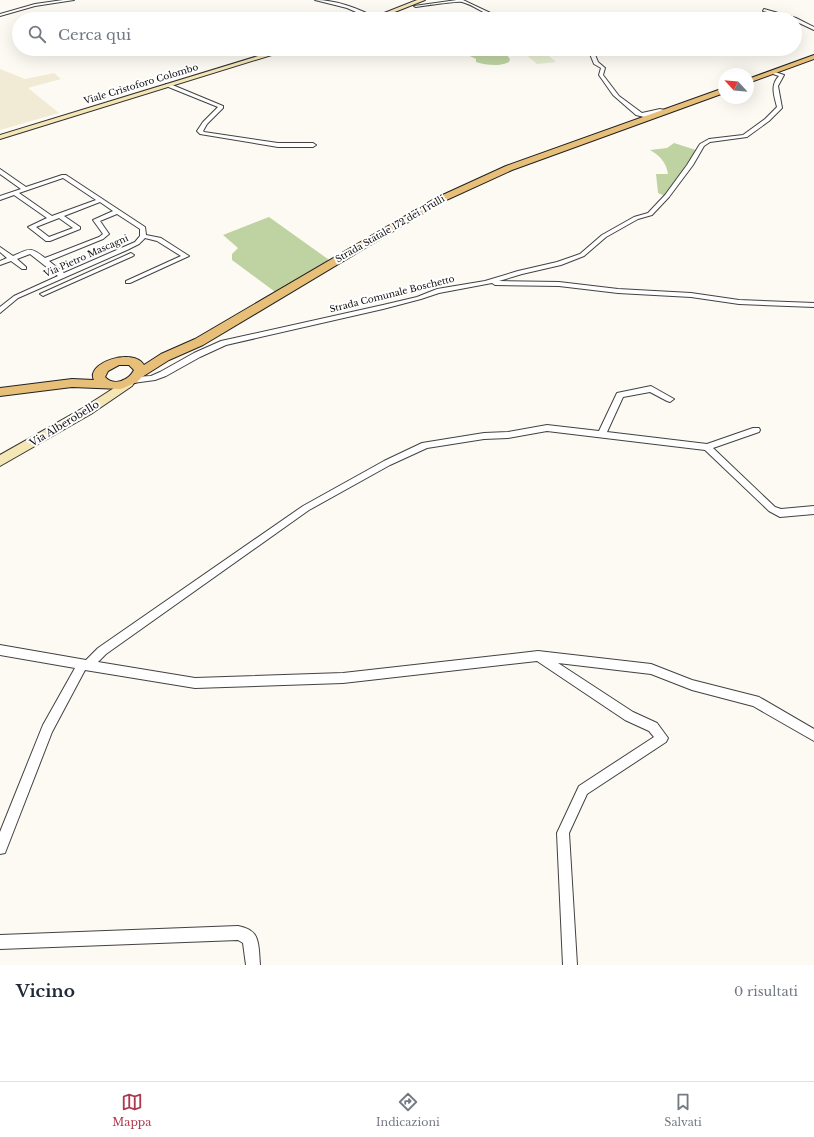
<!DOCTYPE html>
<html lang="it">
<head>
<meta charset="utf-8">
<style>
	body { margin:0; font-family:"Libre Baskerville",serif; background:#f6f6f7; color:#1f2937 }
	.compass { position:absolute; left:718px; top:68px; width:36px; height:36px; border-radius:50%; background:#fff; box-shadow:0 4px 16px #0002; rotate:296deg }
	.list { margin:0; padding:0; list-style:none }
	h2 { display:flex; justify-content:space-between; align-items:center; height:52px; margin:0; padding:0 16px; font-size:17px }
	h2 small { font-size:13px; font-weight:400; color:#747a83 }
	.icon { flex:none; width:22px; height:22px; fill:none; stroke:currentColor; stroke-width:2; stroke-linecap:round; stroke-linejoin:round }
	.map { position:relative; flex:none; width:814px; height:965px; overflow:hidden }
	.search { position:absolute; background:#fff; box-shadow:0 4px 16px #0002; left:12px; right:12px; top:12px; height:44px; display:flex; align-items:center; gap:10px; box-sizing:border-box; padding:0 14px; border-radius:22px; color:#747a83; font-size:15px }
	.sheet { height:116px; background:#fff }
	nav { display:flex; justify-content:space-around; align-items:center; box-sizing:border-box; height:56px; border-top:1px solid #e0e1e3; background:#fff; font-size:11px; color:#747a83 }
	nav a { display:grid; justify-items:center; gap:2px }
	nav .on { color:#ae384c }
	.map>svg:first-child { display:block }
</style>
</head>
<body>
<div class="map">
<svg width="814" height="965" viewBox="0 0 814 965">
	<rect width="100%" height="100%" fill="#fdfaf3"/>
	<path fill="#f1ebd5" d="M0 69 25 79 54 73 61 79 28 88 59 113 0 130Z"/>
	<path fill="#bed3a1" d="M477 49 507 50 506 54 510 59 509 62C499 67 486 65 476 62V59L470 56Z
		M674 143 696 150 665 196 658 193 656 174H668C666 162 660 156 650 150L667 148Z
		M269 217 332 262 278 294 232 260V254L238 248 223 235Z"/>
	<path fill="#e6edd0" d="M542 50 556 62 537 64 524 53Z"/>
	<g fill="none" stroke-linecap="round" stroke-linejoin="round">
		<g stroke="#424242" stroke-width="2">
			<path id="street" d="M63 0H74L35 6 0 16V14L35 4Z
				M315 0C335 0 360 8 377 19H372L347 8Z
				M457 0H463L501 18 520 15 522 16C498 28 483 8 462 2 458 1 423 6 416 7L414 6Z
				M764 9 796 18 814 27V30L795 21V19L763 11Z
				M250 49H256L264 53 260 54Z
				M559 49H566L554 53 552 52Z
				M572 49H580L594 52 598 62 605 68 603 75 619 96 642 113 660 109 669 111 644 117 636 115 613 95 599 75 601 68 594 64 590 54Z
				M772 71 784 75 778 86 782 108 769 121 747 137 710 142 704 146 693 165 669 197 652 215 638 219 606 237 584 256 561 265 522 274 499 281 559 282 618 289 691 293 739 300 814 303V307L739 304 691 297 618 293 559 286 495 285 492 283 439 293 421 299 383 309 226 345 200 357 166 376 155 380 133 383 129 380 133 377 151 376 160 372 194 353 221 341 383 305 417 297 437 289 485 281 518 271 557 262 580 254 602 235 634 217 648 213 665 195 687 165 700 144 709 139 743 135 765 119 777 107C774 95 770 85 779 76L770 73Z
				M166 84H170L223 106V108L207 124 203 131 204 132 278 143H313L316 145 313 147H278L200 134 197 131 203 122 218 107 166 86Z
				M0 169 26 187 62 175H66L145 227 146 235 161 238 189 256 130 283H126V281L181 256 157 241 145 238 139 244 127 250 18 298 0 313V307L14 296 58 276 30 254 17 259 26 267V269H22L11 261 0 265V261L7 258 0 252V247L13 256C30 249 29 246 45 258L99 237 103 234 93 220 113 211 100 202 64 216 80 227V229L50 241H46L28 227 47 218 14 195 0 200V196L21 189 0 174ZM63 178 96 200 52 216 19 193ZM117 214 140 229V236L135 242 64 273 49 261 103 239 109 234 100 221ZM59 218 73 228 49 237 36 227Z
				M131 253 134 255 133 256 45 295 43 296 40 294Z
				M651 386 674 399 670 402 667 401 650 392 623 397 607 432 707 444 753 428H759L760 430 759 432 713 448 775 507 781 509 814 506V514L780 517 769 511 705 450 547 431 508 438 484 439 427 448 390 465 309 510 106 654 98 662 195 678 343 673 538 651 651 664 692 680 759 697 814 729V741L753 706 692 690 651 674 558 663 633 712 657 723 668 738 666 742 587 794 569 833 577 965H563L557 833 579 786 654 737 649 731 625 720 537 661 343 683 195 688 85 670 52 732 5 853 0 854V832L43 725 75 668 0 655V645L86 660 98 648 303 506 384 461 422 443 484 433 508 432 547 425 599 431 617 393Z
				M238 926C242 927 247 928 251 931 260 936 259 955 260 965H246L243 943 238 940 0 949V935Z"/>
		</g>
		<g stroke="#313131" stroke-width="2">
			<path id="secondary" d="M417 0H425L377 19H369Z
				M281 49H291L0 139V135Z
				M128 379 134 383 132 386 91 414 0 466V455L83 408Z"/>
		</g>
		<g stroke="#202020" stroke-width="2">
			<path id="primary" d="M814 55V59L748 83V79Z
				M724 88V93L512 170 442 202 203 345 169 360 142 377 137 382 121 389 72 387 0 396V388L72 379 94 380C85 363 133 347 144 365L161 354 195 339 436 198 506 166ZM119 365H129L134 370C129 380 114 387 105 377L108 371Z"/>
		</g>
		<use href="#street" fill="#fff" fill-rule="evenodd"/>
		<use href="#secondary" fill="#f5e6b6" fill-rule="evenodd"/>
		<use href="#primary" fill="#e7bf78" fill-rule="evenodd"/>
	</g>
	<g text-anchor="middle" stroke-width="4" stroke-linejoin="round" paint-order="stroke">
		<g font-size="9" fill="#0f0f0f" stroke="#fff">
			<text transform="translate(141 84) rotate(-17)" y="3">Viale Cristoforo Colombo</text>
			<text transform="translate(390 229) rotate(-30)" y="3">Strada Statale 172 dei Trulli</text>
			<text transform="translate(86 256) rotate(-24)" y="3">Via Pietro Mascagni</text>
			<text transform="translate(392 294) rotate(-14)" y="3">Strada Comunale Boschetto</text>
		</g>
		<g font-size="10" fill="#0f0f0f" stroke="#fff">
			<text transform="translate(64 423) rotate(-31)" y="4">Via Alberobello</text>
		</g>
	</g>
</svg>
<svg class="compass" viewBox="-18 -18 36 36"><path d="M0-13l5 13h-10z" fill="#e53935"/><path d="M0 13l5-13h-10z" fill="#747a83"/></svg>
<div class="search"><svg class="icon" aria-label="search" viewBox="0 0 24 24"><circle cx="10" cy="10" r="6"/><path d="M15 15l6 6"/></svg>Cerca qui</div>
</div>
<section class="sheet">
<h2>Vicino<small>0 risultati</small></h2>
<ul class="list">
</ul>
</section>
<nav>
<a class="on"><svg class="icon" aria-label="map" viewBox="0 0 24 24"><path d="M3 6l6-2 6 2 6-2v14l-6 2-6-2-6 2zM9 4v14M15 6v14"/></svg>Mappa</a>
<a><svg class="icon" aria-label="directions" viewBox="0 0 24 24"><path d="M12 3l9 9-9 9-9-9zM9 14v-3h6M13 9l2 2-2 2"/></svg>Indicazioni</a>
<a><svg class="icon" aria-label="saved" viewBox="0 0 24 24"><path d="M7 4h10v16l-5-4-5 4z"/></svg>Salvati</a>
</nav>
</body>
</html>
